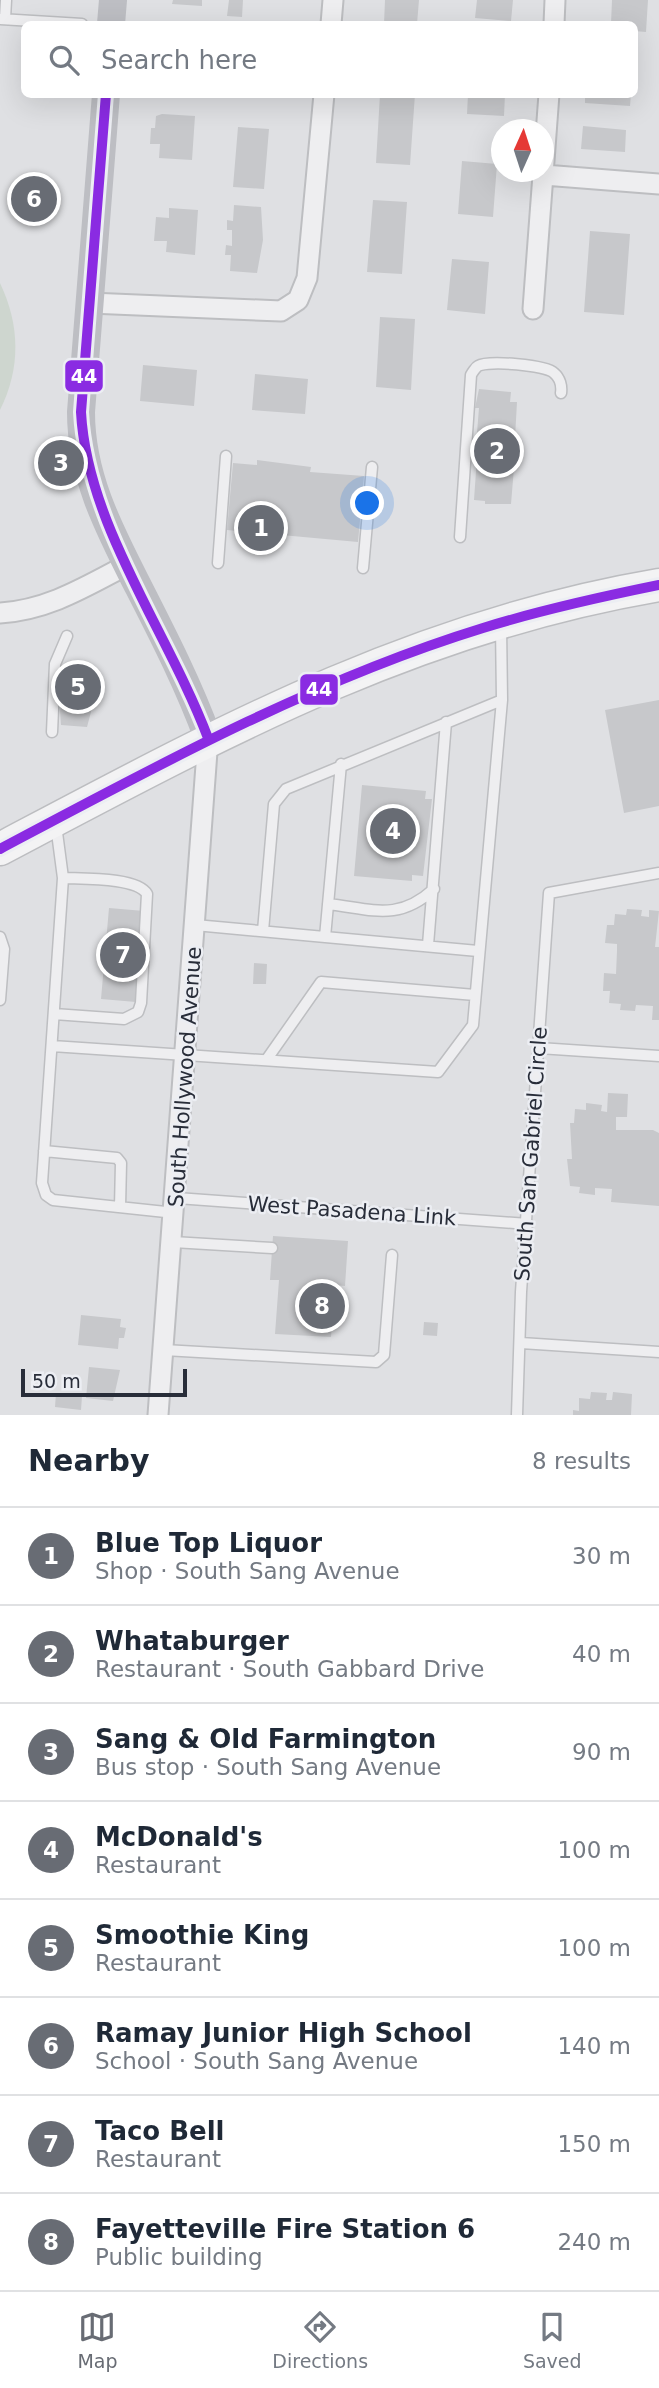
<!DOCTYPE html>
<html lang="en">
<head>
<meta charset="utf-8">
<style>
	body { margin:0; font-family:"DejaVu Sans",sans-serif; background:#f6f6f7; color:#1f2937 }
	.compass { position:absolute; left:491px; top:119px; width:63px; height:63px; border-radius:50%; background:#fff; box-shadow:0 7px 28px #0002; rotate:3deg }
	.scale { position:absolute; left:21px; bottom:18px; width:166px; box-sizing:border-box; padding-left:7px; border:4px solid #282d39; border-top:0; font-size:19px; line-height:24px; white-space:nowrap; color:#282d39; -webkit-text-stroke:5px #eceef3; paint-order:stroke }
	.you { position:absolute; left:368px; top:504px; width:24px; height:24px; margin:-18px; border:5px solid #fff; border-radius:50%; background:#1a73e8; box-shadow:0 0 0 10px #1a73e833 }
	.badge { display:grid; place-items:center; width:46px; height:46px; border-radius:50%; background:#686c74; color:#fff; font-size:23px; font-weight:700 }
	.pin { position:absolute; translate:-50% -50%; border:4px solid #fff; box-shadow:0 2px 7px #0006 }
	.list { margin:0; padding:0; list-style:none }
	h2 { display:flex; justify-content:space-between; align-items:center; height:91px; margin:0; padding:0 28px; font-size:30px }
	h2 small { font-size:23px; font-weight:400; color:#747a83 }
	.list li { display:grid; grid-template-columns:46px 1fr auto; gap:21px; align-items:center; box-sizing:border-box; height:98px; padding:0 28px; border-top:2px solid #e0e1e3 }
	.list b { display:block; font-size:26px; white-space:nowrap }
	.list p { margin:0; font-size:23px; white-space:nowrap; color:#747a83 }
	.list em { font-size:23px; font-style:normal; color:#747a83 }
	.icon { flex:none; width:38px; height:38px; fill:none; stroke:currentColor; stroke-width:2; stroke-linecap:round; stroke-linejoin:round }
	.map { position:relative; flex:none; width:659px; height:1415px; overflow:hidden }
	.search { position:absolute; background:#fff; box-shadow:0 7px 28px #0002; left:21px; right:21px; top:21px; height:77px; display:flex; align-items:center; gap:18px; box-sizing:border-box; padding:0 24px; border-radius:10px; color:#747a83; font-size:26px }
	.sheet { height:875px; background:#fff }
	nav { display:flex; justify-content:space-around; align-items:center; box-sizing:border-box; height:98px; border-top:2px solid #e0e1e3; background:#fff; font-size:19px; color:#747a83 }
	nav a { display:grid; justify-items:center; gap:4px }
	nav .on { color:#686c74 }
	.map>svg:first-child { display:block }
</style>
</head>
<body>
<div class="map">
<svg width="659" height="1415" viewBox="0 0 659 1415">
	<rect width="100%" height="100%" fill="#dfe0e3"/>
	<path fill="#ced6cf" d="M0 283C20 325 21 368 0 410Z"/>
	<path fill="#c7c8cb" d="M173 0H202V6L172 4Z
		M229 0H243L242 17 227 16Z
		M385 0H419L417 24H384Z
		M477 0H513L511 21 475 18Z
		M612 0H648L646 32 634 31V24H611Z
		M380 94H415L410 165 376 163Z
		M468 94H505L504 116 467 114Z
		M585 94H631L630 106 585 103Z
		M162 114 195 116 192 160 159 158 160 144H150L151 128H155L156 116Z
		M583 126 626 130 625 152 581 149Z
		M238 127 269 129 264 189 233 187Z
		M462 161 497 164 493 217 458 214Z
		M373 200 407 202 402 274 367 272Z
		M234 205 261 207 263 240 257 273 230 271 231 255H225L226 245 232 246V230H227V220L233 221Z
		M169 208 198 210 195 255 166 252 167 241H154L156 217 169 218Z
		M590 231 630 234 624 315 584 312Z
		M452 259 489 262 485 314 447 310Z
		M380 317 415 319 411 390 376 387Z
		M143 365 197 370 194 406 140 401Z
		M255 374 308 379 305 414 252 410Z
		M479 389 511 392 510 402H517L515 438 523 441 522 457 515 456 511 504H485V501L474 500 477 457 472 456 473 445H476L479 408H475Z
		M257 460 311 467 310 472 364 476 358 542 227 530 233 463 257 465Z
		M66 670 92 672 91 712 87 727 61 725 60 711Z
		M659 700V806L624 813 605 710Z
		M362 785 426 791 425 799H432L423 876 412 875V881L354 876Z
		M109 908 144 911 136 1002 101 999Z
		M627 909 642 910 641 916 649 917V910L659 911 655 947H659V1020H652L653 1006 636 1005 635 1011 620 1010 621 1004 609 1003 610 991H603L604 973 616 974 617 951V944L605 943 607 925H614L615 914 626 915Z
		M254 963 267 964 266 984H253Z
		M608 1093 628 1094 627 1117H616V1130H653L659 1133V1206L611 1202 612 1189 595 1188V1195L579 1193 580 1187 570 1186 567 1159H572L570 1123H574L575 1109 586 1110V1103L602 1105 601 1111 607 1112Z
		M273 1236 348 1241 345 1286 335 1285 331 1337 275 1334 279 1280H270Z
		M81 1315 121 1319 120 1327 126 1328 124 1338H119L118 1349 78 1345Z
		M424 1322 438 1323 437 1336 423 1335Z
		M89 1367 120 1370 113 1401 86 1398Z
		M591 1392 607 1393 606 1400H612L613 1392 632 1394 631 1415H573V1410L579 1411V1398L590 1399Z
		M56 1393 82 1396 81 1410 55 1407Z"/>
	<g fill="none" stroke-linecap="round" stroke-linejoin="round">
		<g stroke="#bdbec1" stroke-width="13">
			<path id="lane" d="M0 19 82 24
				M5 19 6 0
				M460 537 471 375C472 373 476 367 478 366 488 360 546 365 554 373 560 378 562 386 561 393
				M218 563 226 456
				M363 568 372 467
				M52 732 55 664 67 636
				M56 825 63 878 42 1183 46 1195 53 1200 175 1213
				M328 904C372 909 398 922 434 889
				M195 925 478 951
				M263 931 274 804 286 789 502 700
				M0 937 4 949 0 1000
				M325 937 341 764
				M428 945 446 722
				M54 1014 124 1019 138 1012 141 1003 147 894C137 877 82 879 63 878
				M52 1046 438 1072 473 1025 502 700 501 626
				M539 1048 659 1056
				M267 1059 321 982 475 995
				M44 1151 117 1158 121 1163 120 1207
				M177 1198 528 1224
				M173 1242 272 1248
				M521 1343 659 1352
				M164 1350 376 1362 384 1355 392 1255
				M517 1415 521 1292 549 893 659 873"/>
		</g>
		<g stroke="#bdbec1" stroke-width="23">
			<path id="street" d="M331 24 333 0
				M554 24 555 0
				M544 175 659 184
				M90 303 281 311 298 300 307 278 324 94
				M533 309 549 94
				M0 613C48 610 85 587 127 565
				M158 1415 208 738"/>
		</g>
		<g stroke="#bcbdc0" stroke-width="35">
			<path id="primary" d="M0 849C218 734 412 627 659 585"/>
		</g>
		<use href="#lane" stroke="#eeeef0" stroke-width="10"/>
		<use href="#street" stroke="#eeeef0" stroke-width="19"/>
		<path stroke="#bdbec3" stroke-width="28" d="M111 24 113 0
			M106 94 81 412C81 477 110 531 139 588 164 637 189 686 208 738"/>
		<use href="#primary" stroke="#f3f3f4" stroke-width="32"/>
		<g stroke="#eceef3" stroke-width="16">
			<path id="bus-1" d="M106 94 81 412C87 525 168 632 208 738
				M0 849C156 766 314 680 483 628 541 610 600 597 659 585"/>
		</g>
		<use href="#bus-1" stroke="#8a2be2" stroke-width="10"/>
	</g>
	<g text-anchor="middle" stroke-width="5" stroke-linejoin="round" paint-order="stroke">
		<g font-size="21" fill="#282d39" stroke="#eceef3">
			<text transform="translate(185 1077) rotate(-86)" y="7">South Hollywood Avenue</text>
			<text transform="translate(531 1154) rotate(-86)" y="7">South San Gabriel Circle</text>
			<text transform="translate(352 1211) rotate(4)" y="7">West Pasadena Link</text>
		</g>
	</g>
	<g stroke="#eceef3" stroke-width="2.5">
		<rect x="64" y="359" width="40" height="34" rx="7" fill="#8a2be2"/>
		<rect x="299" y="673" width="40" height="33" rx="7" fill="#8a2be2"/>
	</g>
	<g font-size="19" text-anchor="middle" font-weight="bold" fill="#fff">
		<text x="84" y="383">44</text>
		<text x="319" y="696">44</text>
	</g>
</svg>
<svg class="compass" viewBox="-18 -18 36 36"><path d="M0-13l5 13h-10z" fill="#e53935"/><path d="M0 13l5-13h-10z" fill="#747a83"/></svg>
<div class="scale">50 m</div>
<div class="you"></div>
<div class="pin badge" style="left:261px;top:528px">1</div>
<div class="pin badge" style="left:497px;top:451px">2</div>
<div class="pin badge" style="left:61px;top:463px">3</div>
<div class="pin badge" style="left:393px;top:831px">4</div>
<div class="pin badge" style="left:78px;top:687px">5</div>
<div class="pin badge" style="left:34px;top:199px">6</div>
<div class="pin badge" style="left:123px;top:955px">7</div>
<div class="pin badge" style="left:322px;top:1306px">8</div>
<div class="search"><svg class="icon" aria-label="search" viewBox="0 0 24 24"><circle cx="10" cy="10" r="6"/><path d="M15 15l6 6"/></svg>Search here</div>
</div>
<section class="sheet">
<h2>Nearby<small>8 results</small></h2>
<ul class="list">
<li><span class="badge">1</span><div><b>Blue Top Liquor</b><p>Shop · South Sang Avenue</p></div><em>30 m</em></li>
<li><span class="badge">2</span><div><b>Whataburger</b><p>Restaurant · South Gabbard Drive</p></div><em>40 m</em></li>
<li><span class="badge">3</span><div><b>Sang &amp; Old Farmington</b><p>Bus stop · South Sang Avenue</p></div><em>90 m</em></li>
<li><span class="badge">4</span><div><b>McDonald's</b><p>Restaurant</p></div><em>100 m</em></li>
<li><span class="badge">5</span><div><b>Smoothie King</b><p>Restaurant</p></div><em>100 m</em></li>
<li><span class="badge">6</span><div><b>Ramay Junior High School</b><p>School · South Sang Avenue</p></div><em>140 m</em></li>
<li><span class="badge">7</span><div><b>Taco Bell</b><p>Restaurant</p></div><em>150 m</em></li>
<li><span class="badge">8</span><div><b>Fayetteville Fire Station 6</b><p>Public building</p></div><em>240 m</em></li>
</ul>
</section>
<nav>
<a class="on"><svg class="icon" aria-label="map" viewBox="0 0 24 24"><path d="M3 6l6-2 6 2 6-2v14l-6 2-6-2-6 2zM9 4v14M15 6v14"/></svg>Map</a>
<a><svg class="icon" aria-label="directions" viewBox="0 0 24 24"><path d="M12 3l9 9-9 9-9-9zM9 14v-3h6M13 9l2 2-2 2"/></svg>Directions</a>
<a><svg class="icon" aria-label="saved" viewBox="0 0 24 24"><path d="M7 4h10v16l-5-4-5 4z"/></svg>Saved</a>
</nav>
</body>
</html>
